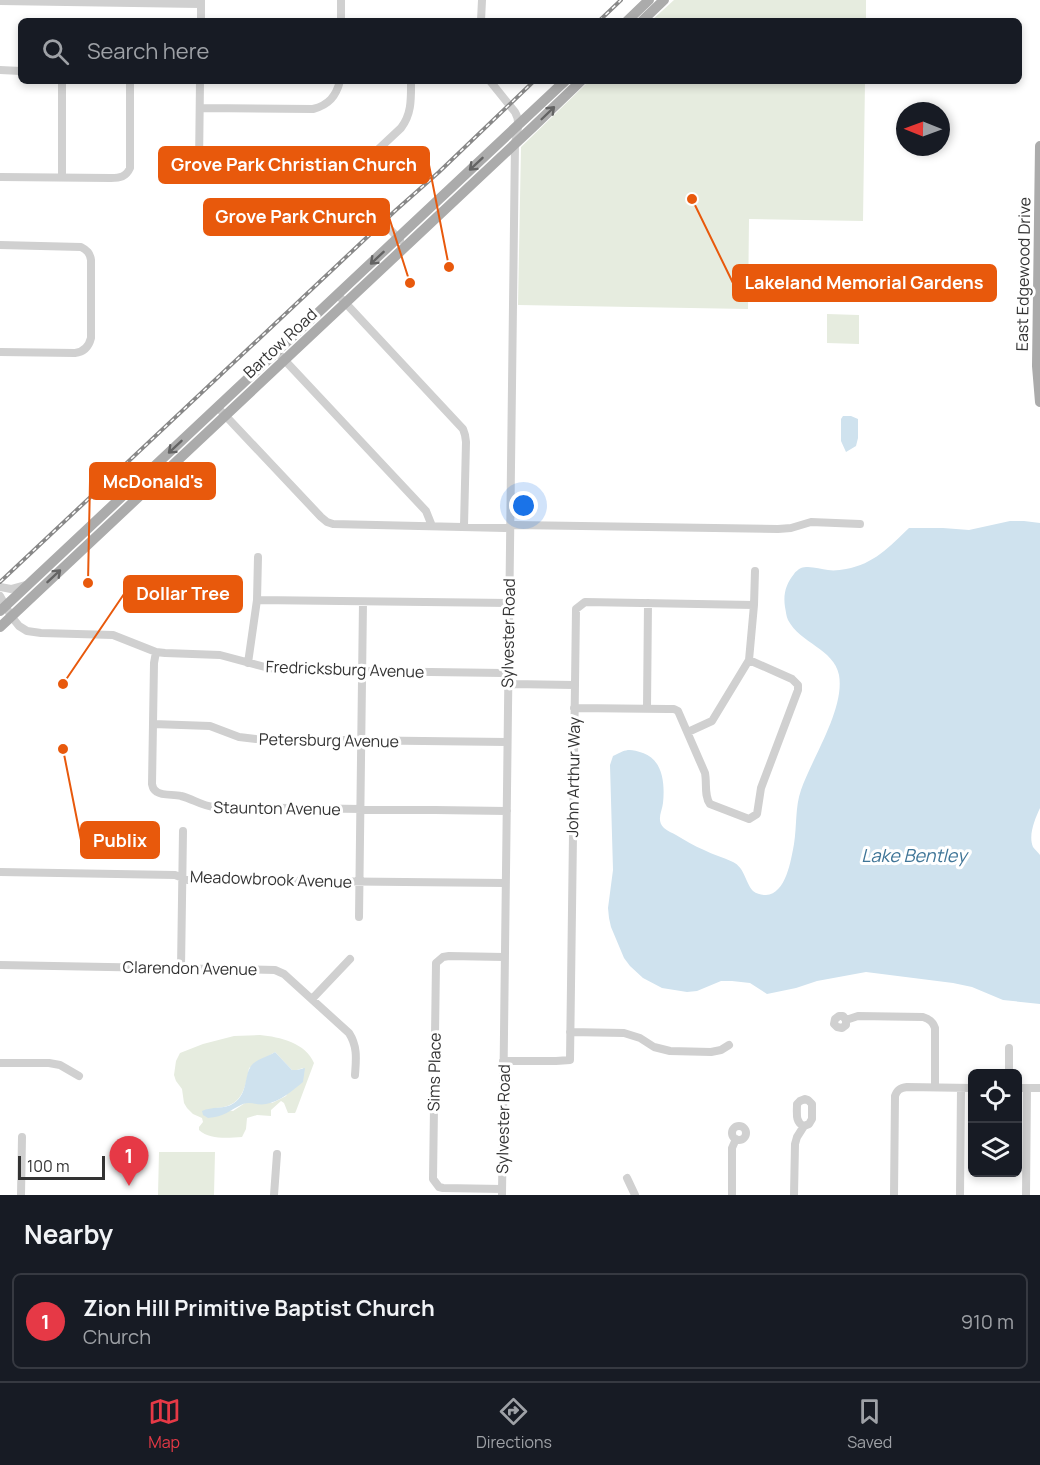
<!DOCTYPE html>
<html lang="en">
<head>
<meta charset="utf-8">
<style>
	body { margin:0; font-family:Manrope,sans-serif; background:#242831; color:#f1f3f6 }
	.controls { position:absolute; right:18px; bottom:18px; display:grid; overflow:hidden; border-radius:9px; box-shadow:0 3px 9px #0003 }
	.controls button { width:54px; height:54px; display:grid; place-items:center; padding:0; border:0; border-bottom:2px solid #363941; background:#171b24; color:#f1f3f6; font:30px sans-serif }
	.compass { position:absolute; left:896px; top:102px; width:54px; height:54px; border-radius:50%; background:#171b24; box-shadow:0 3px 9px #0003; rotate:271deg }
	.scale { position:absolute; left:18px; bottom:15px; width:87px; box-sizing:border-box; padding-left:6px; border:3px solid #333; border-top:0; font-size:16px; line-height:21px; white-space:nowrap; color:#333; -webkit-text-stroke:4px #fff; paint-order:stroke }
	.you { position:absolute; left:524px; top:506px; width:21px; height:21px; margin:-15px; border:4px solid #fff; border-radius:50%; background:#1a73e8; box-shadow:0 0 0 9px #1a73e833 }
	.badge { display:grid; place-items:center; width:39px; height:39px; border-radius:50%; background:#e63946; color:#fff; font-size:20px; font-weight:700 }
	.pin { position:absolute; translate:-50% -50px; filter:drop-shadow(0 2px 3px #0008) }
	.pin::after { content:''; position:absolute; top:32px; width:21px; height:18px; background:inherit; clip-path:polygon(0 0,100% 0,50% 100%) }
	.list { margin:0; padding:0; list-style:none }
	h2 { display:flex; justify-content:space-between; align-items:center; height:78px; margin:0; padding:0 24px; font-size:26px }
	h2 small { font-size:20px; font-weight:400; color:#9ea1a6 }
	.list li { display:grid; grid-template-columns:39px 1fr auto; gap:18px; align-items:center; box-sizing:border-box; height:96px; margin:0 12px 12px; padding:0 12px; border:2px solid #363941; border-radius:9px }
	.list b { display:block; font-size:22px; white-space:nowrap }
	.list p { margin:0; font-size:20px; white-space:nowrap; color:#9ea1a6 }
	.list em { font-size:20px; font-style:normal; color:#9ea1a6 }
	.icon { flex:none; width:33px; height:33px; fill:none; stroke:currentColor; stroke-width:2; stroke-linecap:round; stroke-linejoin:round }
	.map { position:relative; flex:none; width:1040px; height:1195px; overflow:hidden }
	.search { position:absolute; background:#171b24; box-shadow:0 3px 9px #0003; left:18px; right:18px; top:18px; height:66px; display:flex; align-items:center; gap:15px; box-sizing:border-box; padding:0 21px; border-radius:9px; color:#9ea1a6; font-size:22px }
	.sheet { height:186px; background:#171b24 }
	nav { display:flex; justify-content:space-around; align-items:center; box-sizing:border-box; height:84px; border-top:2px solid #363941; background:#171b24; font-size:16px; color:#9ea1a6 }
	nav a { display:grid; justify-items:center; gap:3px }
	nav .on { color:#e63946 }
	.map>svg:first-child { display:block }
</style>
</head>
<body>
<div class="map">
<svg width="1040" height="1195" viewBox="0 0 1040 1195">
	<rect width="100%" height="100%" fill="#fff"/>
	<path fill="#e6ecdf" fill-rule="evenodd" d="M674 0H866V21H651Z
		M589 81H865L863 221 749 219 748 309 518 305 521 147Z
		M827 314 859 315V344L827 343Z
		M260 1035C280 1037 306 1043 314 1063L296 1111 295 1113H288L284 1103 281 1101 271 1110V1116L257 1115 247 1118 246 1129 242 1137C228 1138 210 1140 199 1130V1127L203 1122 202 1118 193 1114 187 1108 184 1103 182 1089 176 1081 174 1075 176 1061 180 1053 203 1044 234 1036ZM275 1052 292 1070H297L303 1068 286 1096 272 1103H245L233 1111 215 1108C241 1107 245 1091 249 1068Z
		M159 1152H215L214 1195H158Z"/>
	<path fill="#cfe2ee" d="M843 416H851L858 419V438L856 446 846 452 841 441V419Z
		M1010 521H1024L1040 523V808C1035 819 1028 835 1033 847 1035 850 1038 852 1040 855V1004L1003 1000 972 987 953 983 866 972 817 981 796 988 767 994 750 983 732 981H721L697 991 687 992 662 988 643 978 630 966 624 958 611 927 609 918 608 908 613 870 610 765 613 756C626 749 629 748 643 753 663 760 665 784 663 803 662 812 656 820 664 828 667 831 673 833 676 835 685 840 694 846 704 850 713 855 723 857 733 862 745 868 745 882 753 891 757 894 761 895 766 895 786 894 791 860 794 844 797 826 795 807 801 790 812 758 845 709 839 675 834 649 800 643 788 620 786 616 786 611 785 607 783 594 786 584 794 574 795 572 799 569 801 568 809 565 820 569 828 570 834 571 840 570 846 569 874 564 889 547 909 528H943L969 530Z
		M275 1052 292 1070H297L305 1068 303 1082C293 1090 280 1102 266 1104 258 1106 251 1101 243 1104 230 1110 224 1117 208 1118L203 1115 202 1111C212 1106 224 1110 234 1103 248 1094 244 1076 251 1066 256 1059 268 1057 275 1052Z"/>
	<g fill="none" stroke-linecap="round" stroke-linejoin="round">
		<path stroke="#d0d0d0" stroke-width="8" d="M201 0V21
			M0 1 200 4
			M341 21V0
			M481 21 482 0
			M0 70 21 71
			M200 81 199 165C201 173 203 175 210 178L332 179 339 178 353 173 401 128C412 114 411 98 411 81
			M490 81 515 112C521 122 517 133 515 143L502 1195
			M200 108 313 109C329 105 336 96 340 81
			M0 177 111 178C120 178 126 177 130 168V81
			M62 177V81
			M373 220 384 223 400 240
			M0 245 81 247C87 250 90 253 91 260V338C89 346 84 352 75 353L0 352
			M338 295 463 429 465 435 466 442 464 526
			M277 352 426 511 432 526
			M222 412 321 517 327 522 333 524 505 528 515 525 778 529 791 528 811 522 860 524
			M0 587 11 589 29 584
			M0 596 11 616 19 626 27 631 41 633 113 635 156 652 165 653 220 655 269 668 285 670 503 673 512 684 574 685
			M257 600 509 603
			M156 652 154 663 152 784C153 788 153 789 157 792 163 796 174 794 181 796 193 799 202 806 214 807L507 811
			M248 663 257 600 258 557
			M574 708 668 709H674L678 711 705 773C707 783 704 796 710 804L749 819 757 814 761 788 798 690V685L792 679 749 660
			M647 708 648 603
			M153 724 210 726 239 737 256 739 507 742
			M688 732 712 721 749 660 754 605 755 571
			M0 872 175 875 188 880 505 883
			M359 917 363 602
			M0 965 275 970 284 974 349 1033C358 1047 356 1060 355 1075
			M181 968 183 831
			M312 999 350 959
			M846 1020 843 1016H839L835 1019 834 1024 837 1027 842 1028 846 1025V1020L858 1016 923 1017C930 1019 933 1022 935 1028V1087
			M570 1032 624 1033 640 1038 654 1047 670 1051 711 1052 721 1050 729 1045
			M503 1061H556L570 1060 576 609 585 602 754 605
			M0 1063H49L60 1065 79 1076
			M1009 1074V1048
			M1018 1088H1040
			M805 1099 808 1100 812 1104V1119L809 1124 804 1126C795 1123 797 1113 797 1104L800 1101Z
			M732 1133a7 7 0 1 1 14 0a7 7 0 1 1-14 0Z
			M627 1178 635 1195
			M502 1189 443 1188 439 1187 433 1179 436 963 443 957 449 956 504 957
			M21 1195 22 1137
			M274 1195 277 1154
			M732 1195V1148L736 1139
			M794 1195 795 1144 797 1137 804 1126
			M894 1195 895 1096C897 1090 900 1088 907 1087L972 1088
			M960 1195 961 1088
			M1026 1195 1027 1088"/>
		<path stroke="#ababab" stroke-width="10" d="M627 21 649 0
			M642 21 664 0
			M1040 146 1037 366 1040 402
			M0 611 565 81
			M0 627 534 126 581 81"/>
		<g stroke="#888" stroke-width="4">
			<path id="rail" d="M599 21 621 0
				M0 582 396 210 439 172 534 81"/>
		</g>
		<use href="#rail" stroke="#fff" stroke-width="1.5" stroke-dasharray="4.5" stroke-linecap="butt"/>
	</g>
	<defs><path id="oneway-shaft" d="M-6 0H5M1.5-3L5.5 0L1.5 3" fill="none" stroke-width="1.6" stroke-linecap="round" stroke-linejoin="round" transform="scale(1.5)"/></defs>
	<g stroke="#636363">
		<use href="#oneway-shaft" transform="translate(548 113) rotate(-44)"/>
		<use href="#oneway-shaft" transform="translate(476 164) rotate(137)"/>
		<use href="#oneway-shaft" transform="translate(377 258) rotate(137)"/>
		<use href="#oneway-shaft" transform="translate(175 447) rotate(137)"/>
		<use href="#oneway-shaft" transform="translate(54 576) rotate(-43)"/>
	</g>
	<g text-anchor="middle" stroke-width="6" stroke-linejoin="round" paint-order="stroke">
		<g font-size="16" fill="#333" stroke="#fff">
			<text transform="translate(1023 274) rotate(-89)" y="6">East Edgewood Drive</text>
			<text transform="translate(280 343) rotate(-43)" y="6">Bartow Road</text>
			<text transform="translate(508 633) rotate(-89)" y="6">Sylvester Road</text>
			<text transform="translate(345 669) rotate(2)" y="6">Fredricksburg Avenue</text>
			<text transform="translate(329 740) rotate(1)" y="6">Petersburg Avenue</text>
			<text transform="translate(573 777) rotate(-89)" y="6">John Arthur Way</text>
			<text transform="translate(277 808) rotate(1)" y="6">Staunton Avenue</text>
			<text transform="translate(271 879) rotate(2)" y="6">Meadowbrook Avenue</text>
			<text transform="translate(190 968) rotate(1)" y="6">Clarendon Avenue</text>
			<text transform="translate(434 1072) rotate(-89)" y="6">Sims Place</text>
			<text transform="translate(503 1119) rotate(-89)" y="6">Sylvester Road</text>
		</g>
		<g font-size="18" font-style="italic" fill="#3f7597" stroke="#fff">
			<text x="914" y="862">Lake Bentley</text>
		</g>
	</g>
	<path fill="none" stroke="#e8590c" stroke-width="2" d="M449 267L429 165M410 283L389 217M692 199L733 283M88 583L90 481M63 684L124 594M63 749L81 840"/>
	<g fill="#e8590c" stroke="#fff" stroke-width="2">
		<circle cx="449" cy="267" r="6"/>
		<circle cx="410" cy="283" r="6"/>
		<circle cx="692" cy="199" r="6"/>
		<circle cx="88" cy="583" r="6"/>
		<circle cx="63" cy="684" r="6"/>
		<circle cx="63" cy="749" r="6"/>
	</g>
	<g fill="#e8590c" stroke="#e8590c" stroke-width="2">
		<rect x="159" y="147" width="270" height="36" rx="6"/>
		<rect x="204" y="199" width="185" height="36" rx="6"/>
		<rect x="733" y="265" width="263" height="36" rx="6"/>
		<rect x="90" y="463" width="125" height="36" rx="6"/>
		<rect x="124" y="576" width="118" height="36" rx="6"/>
		<rect x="81" y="822" width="78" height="36" rx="6"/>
	</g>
	<g font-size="18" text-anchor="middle" font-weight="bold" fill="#fff">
		<text x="294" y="171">Grove Park Christian Church</text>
		<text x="296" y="223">Grove Park Church</text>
		<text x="864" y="289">Lakeland Memorial Gardens</text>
		<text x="153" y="488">McDonald's</text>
		<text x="183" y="600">Dollar Tree</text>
		<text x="120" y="847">Publix</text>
	</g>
</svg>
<div class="controls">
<button><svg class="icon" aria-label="locate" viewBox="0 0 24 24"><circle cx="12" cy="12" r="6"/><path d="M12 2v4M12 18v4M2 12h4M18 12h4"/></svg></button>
<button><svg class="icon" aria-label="layers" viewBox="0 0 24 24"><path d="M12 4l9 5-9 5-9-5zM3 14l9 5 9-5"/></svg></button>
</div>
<svg class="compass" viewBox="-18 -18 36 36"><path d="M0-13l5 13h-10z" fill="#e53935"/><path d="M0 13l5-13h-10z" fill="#9ea1a6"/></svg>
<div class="scale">100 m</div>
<div class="you"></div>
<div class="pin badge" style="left:129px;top:1186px">1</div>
<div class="search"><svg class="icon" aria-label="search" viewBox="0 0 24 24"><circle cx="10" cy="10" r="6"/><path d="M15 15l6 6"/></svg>Search here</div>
</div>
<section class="sheet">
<h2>Nearby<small></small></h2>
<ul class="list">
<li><span class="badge">1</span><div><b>Zion Hill Primitive Baptist Church</b><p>Church</p></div><em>910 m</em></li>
</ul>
</section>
<nav>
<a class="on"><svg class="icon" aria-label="map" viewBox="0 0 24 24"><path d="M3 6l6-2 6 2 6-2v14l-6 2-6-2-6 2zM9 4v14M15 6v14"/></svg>Map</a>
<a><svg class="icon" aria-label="directions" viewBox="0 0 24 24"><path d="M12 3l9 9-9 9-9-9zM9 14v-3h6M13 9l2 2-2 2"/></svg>Directions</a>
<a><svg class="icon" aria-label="saved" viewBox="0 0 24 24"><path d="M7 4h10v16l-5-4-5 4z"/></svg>Saved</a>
</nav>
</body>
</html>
